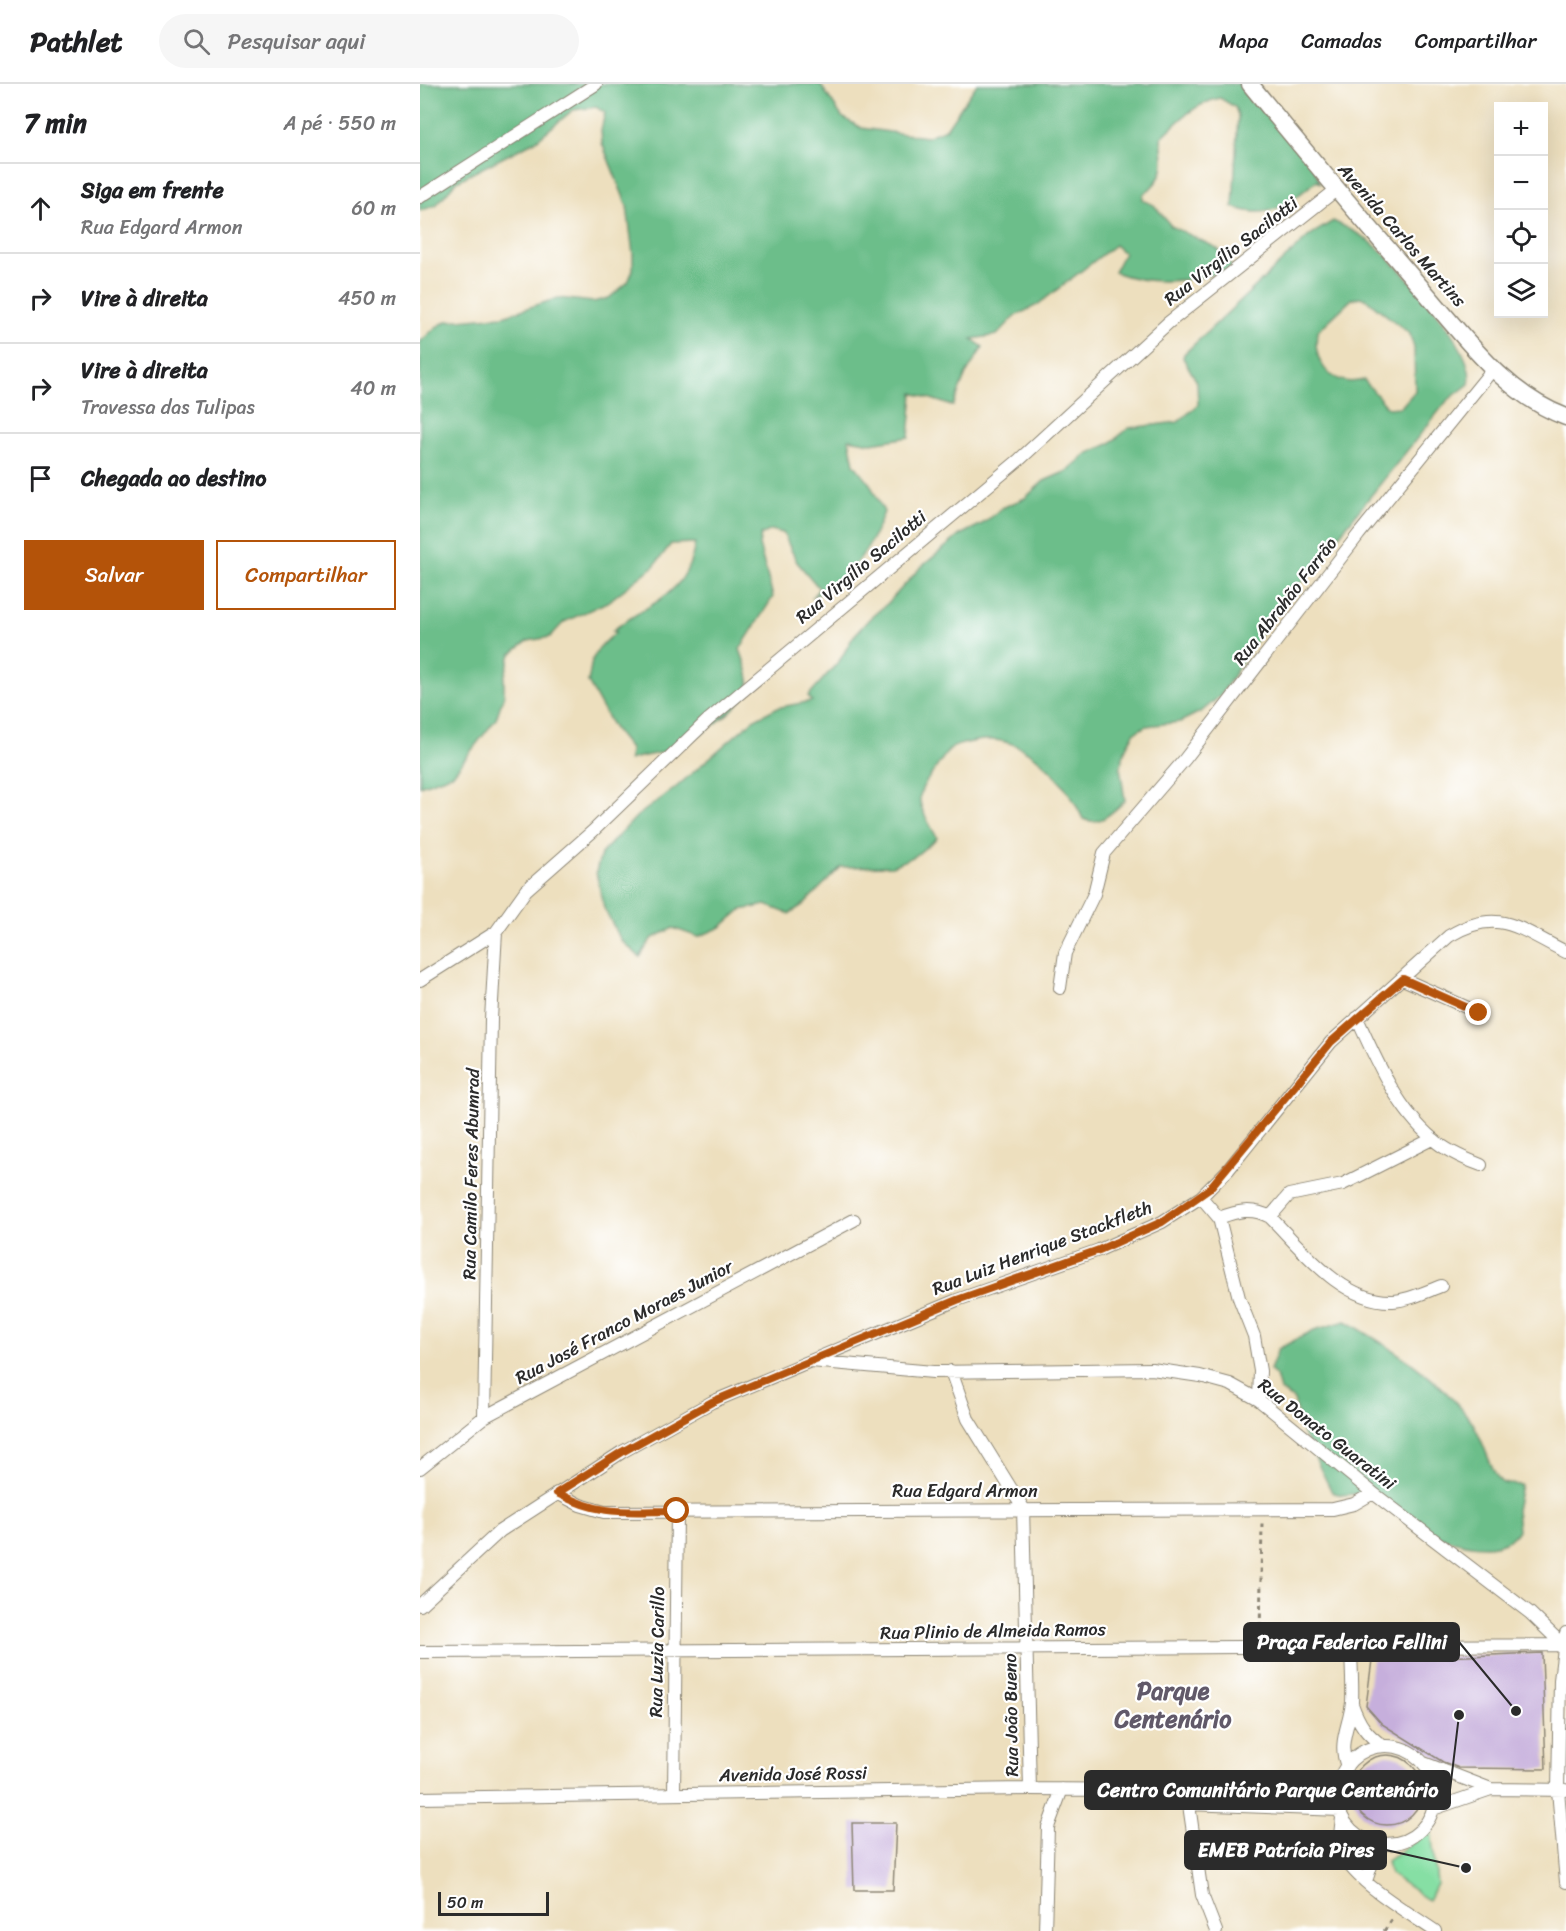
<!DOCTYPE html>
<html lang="pt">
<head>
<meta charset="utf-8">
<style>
	body { margin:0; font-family:Sriracha,sans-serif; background:#f6f6f6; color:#202124 }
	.controls { position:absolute; right:18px; top:18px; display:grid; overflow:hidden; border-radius:0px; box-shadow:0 6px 24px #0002 }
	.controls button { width:54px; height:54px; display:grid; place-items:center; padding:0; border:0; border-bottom:2px solid #e0e0e0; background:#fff; color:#202124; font:30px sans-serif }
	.scale { position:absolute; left:18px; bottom:15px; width:111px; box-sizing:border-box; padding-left:6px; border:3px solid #2b2b2b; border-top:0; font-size:16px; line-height:21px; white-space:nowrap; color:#2b2b2b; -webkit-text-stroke:4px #fff; paint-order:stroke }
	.stop { position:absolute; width:18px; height:18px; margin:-14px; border:4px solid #b45309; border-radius:50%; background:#fff }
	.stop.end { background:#b45309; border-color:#fff; box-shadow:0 2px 6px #0008 }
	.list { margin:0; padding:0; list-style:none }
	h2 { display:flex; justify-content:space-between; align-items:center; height:78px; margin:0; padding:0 24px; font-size:26px }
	h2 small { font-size:20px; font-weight:400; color:#757577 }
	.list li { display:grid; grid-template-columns:39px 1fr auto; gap:18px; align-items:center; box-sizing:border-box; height:90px; padding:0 24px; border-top:2px solid #e0e0e0 }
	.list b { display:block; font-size:22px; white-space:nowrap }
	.list p { margin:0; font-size:20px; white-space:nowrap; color:#757577 }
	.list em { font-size:20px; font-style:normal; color:#757577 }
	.actions { display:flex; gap:12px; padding:18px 24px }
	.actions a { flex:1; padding:14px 0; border:2px solid #b45309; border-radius:0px; text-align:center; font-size:21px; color:#b45309 }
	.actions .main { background:#b45309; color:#fff }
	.icon { flex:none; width:33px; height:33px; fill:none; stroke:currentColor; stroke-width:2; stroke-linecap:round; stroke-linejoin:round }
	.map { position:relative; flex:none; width:1146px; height:1847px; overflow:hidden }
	header { display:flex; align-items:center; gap:36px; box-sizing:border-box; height:84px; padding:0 30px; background:#fff; border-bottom:2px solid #e0e0e0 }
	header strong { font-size:28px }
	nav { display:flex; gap:33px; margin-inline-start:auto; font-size:21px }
	.search { width:420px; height:54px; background:#f6f6f6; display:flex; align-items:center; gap:15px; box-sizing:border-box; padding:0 21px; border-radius:33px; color:#757577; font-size:22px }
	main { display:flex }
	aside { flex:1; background:#fff }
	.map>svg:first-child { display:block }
</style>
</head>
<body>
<header>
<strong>Pathlet</strong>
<div class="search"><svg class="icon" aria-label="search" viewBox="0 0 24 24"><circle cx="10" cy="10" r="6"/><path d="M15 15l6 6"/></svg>Pesquisar aqui</div>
<nav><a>Mapa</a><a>Camadas</a><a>Compartilhar</a></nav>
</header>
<main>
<aside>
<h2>7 min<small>A pé · 550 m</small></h2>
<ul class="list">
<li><svg class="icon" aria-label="ahead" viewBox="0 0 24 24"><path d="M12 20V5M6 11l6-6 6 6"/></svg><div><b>Siga em frente</b><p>Rua Edgard Armon</p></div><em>60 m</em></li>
<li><svg class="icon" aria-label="right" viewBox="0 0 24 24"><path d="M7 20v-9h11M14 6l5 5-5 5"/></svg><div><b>Vire à direita</b></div><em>450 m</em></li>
<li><svg class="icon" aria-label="right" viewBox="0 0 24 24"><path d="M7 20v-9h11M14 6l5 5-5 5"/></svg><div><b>Vire à direita</b><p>Travessa das Tulipas</p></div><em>40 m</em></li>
<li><svg class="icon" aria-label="arrive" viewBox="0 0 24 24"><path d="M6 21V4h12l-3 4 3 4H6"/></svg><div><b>Chegada ao destino</b></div></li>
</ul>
<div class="actions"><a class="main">Salvar</a><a>Compartilhar</a></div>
</aside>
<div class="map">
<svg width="1146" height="1847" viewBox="0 0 1146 1847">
	<rect width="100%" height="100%" fill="#fff"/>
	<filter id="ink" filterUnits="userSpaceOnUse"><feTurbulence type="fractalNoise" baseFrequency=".0167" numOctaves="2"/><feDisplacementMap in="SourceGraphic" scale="12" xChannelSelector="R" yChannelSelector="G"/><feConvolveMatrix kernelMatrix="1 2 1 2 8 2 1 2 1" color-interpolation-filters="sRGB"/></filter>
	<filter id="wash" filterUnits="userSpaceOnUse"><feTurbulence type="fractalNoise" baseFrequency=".008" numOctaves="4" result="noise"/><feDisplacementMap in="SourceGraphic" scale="24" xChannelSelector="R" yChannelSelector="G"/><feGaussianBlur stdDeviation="1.35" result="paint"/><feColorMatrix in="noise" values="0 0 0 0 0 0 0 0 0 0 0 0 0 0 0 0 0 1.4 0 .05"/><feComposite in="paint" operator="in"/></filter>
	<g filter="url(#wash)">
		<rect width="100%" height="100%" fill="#eddfbe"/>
		<path fill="#86dfa4" stroke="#588568" stroke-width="1.5" d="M1011 1746 1017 1800 1008 1816 970 1790 967 1777Z"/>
		<path fill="#6cbe8a" stroke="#4c745a" stroke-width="1.5" fill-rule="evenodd" d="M0 0H400L422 33 441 44 506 53 526 45 557 0H834L887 70 900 99 896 97C868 120 850 137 813 123L818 31 815 23 800 14C774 20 759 36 741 54 744 82 747 92 723 111V116L734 121 751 142 797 164 813 184C774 198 734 203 694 188L704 169 695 161 617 221 595 232 577 251 552 255 563 263 546 290 533 322 493 309 489 353 451 359 429 355 434 380 450 400 464 428C450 466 430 496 393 513L399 504 377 478 363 449 351 446 341 451 339 461 353 513 320 565C323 575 329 587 329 597 330 622 271 658 250 666 236 671 222 671 209 676L210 665 194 645 168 598 172 576 179 564 196 548 192 547C230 517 267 513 275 459L251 460 234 482 189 517 144 538 130 553 108 557 91 570 84 594V611L76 635 33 690 0 702V258L16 243 27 237 83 232 138 214 173 218 189 214 208 198 213 186V170L207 122 182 59 181 46 185 29 176 23 153 26 115 57 37 97 16 121 0 127Z
			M913 137C931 145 946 153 960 166 984 189 1058 266 1049 300L1027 317 843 546 800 612 782 627 760 638 726 642 715 648 707 661 700 683 705 717C692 728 680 743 663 735 645 695 605 648 556 657 547 659 537 660 530 665 525 670 520 678 516 684 510 693 499 704 500 716 500 727 512 743 517 754L495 772 472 782 421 783 383 821 369 830 346 821 321 826 301 843 278 853 253 844 231 855 220 873 201 856 184 824 176 788 181 770 217 732 254 705 333 636 356 624 392 617 388 612 420 576 433 553 449 535 468 519 500 484 540 451 562 440 582 424 605 414 624 397 647 387 667 370 689 360 709 344 758 338 778 321 777 298 763 274 764 270 890 151ZM940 213 946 215 990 250 994 264 995 307 981 323 968 324 944 296C938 297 930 299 925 297 902 292 892 268 898 247L932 215Z
			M926 1237C973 1265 1019 1293 1052 1338 1062 1351 1073 1395 1083 1399 1088 1401 1096 1400 1101 1401L1096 1426 1098 1446C1081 1474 1033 1459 1009 1448 988 1439 969 1422 951 1409 936 1408 926 1414 912 1408L883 1350 874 1316 860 1306 856 1292 850 1286 858 1265 894 1246Z"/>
		<g id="blocks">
			<path fill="#c6afdc" d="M1122 1569 1126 1685 1039 1684 1023 1678 962 1640 946 1622 952 1576Z
				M932 1706a35 35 0 1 1 70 0a35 35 0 1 1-70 0Z
				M432 1739H476L473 1806H434Z"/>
		</g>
	</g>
	<g filter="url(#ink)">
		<use href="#blocks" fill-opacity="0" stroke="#8c8574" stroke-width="1.5"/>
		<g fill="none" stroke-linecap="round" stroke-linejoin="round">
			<g stroke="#8c8574" stroke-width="14">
				<path id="minor" d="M0 113 176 0
					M983 895 1059 929
					M0 896 76 848 106 806 173 747 288 636 600 375 748 239 916 106
					M640 904 645 869 674 810 684 769 765 675 939 450 1073 285
					M937 934C956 976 977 1025 1013 1055 1026 1067 1045 1075 1061 1081
					M781 1113 799 1134 819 1214 834 1252 840 1287 839 1316
					M850 1133 869 1111 923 1100 1012 1055
					M799 1134C817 1127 832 1123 850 1133 882 1165 922 1219 973 1217 989 1216 1005 1208 1021 1202
					M391 1277 513 1288 732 1285 780 1292 810 1300 839 1316 953 1409 1110 1529 1143 1561
					M531 1287 548 1335 603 1424 610 1705
					M64 1333 71 935 76 848
					M0 1384 64 1333 434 1136
					M137 1409 160 1421 184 1428 913 1425 934 1420 953 1409
					M0 1521 80 1447 202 1368 292 1318 537 1216 679 1166 742 1138 781 1113 808 1086 911 958 1029 852C1079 822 1099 845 1146 868
					M1146 1549 1140 1596 1138 1706 1146 1798
					M0 1568 1146 1561
					M932 1620C939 1640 946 1650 963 1662
					M917 1711a49 49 0 1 1 98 0a49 49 0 1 1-98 0Z
					M1004 1679 1071 1705
					M927 1682C917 1659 930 1641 932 1618 933 1600 931 1580 931 1562
					M747 1706 768 1720 920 1726
					M254 1710 257 1427
					M0 1714 610 1705 747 1706C803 1693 863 1707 920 1694
					M768 1714 782 1811 796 1847
					M1013 1725 1071 1705 1145 1706
					M922 1734C921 1745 918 1755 921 1766 929 1795 991 1830 1015 1847
					M946 1797 953 1776 963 1760
					M625 1847 628 1743 642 1705"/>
			</g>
			<g stroke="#8c8574" stroke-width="19">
				<path id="tertiary" d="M830 0C885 68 941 134 998 200 1041 248 1083 310 1146 333"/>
			</g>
			<path stroke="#8c8574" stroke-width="3" stroke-dasharray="4.5 4.5" stroke-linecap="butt" d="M840 1552 842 1439
				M964 1847 973 1834"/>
			<use href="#minor" stroke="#fff" stroke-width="12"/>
			<use href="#tertiary" stroke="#fff" stroke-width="16"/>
		</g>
	</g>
	<g fill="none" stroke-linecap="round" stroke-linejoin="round" filter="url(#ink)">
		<path stroke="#b45309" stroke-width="8" d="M257 1427C207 1427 183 1433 137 1409L202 1368 292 1318 537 1216 679 1166 742 1138 789 1105 911 958 983 895 1059 929"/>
	</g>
	<g text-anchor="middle" stroke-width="4.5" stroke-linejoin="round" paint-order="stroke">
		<g font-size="18" fill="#2b2b2b" stroke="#fff">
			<text transform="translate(982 151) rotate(49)" y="6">Avenida Carlos Martins</text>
			<text transform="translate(811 167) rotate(-38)" y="6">Rua Virgílio Sacilotti</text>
			<text transform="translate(441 483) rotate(-40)" y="6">Rua Virgílio Sacilotti</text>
			<text transform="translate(865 517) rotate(-52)" y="6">Rua Abrahão Farrão</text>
			<text transform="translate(51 1090) rotate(-89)" y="6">Rua Camilo Feres Abumrad</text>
			<text transform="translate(622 1164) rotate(-21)" y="6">Rua Luiz Henrique Stackfleth</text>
			<text transform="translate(204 1238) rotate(-28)" y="6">Rua José Franco Moraes Junior</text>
			<text transform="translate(907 1350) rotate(38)" y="6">Rua Donato Guaratini</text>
			<text x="545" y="1413">Rua Edgard Armon</text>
			<text transform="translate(573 1547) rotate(-1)" y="6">Rua Plinio de Almeida Ramos</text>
			<text transform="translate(237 1568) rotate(-89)" y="6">Rua Luzia Carillo</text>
			<text transform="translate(591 1631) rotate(-91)" y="6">Rua João Bueno</text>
			<text transform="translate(373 1690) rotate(-1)" y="6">Avenida José Rossi</text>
		</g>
		<g font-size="24" font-weight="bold" fill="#615969" stroke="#fff">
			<text x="753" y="1615">Parque<tspan x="753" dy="28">Centenário</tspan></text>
		</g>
	</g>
	<path fill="none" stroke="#2b2b2b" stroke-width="2" d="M1096 1627L1039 1558M1039 1631L1030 1706M1046 1784L966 1766"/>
	<g fill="#2b2b2b" stroke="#fff" stroke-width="2">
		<circle cx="1096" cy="1627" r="6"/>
		<circle cx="1039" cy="1631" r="6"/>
		<circle cx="1046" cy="1784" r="6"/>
	</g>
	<g fill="#2b2b2b" stroke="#2b2b2b" stroke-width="2">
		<rect x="824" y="1539" width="215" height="38" rx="6"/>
		<rect x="665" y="1687" width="365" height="38" rx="6"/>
		<rect x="765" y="1747" width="201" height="38" rx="6"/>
	</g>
	<g font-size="20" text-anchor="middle" font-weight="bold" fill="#fff">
		<text x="932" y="1565">Praça Federico Fellini</text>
		<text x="848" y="1713">Centro Comunitário Parque Centenário</text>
		<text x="866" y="1773">EMEB Patrícia Pires</text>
	</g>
</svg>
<div class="controls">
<button>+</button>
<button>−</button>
<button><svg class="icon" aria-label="locate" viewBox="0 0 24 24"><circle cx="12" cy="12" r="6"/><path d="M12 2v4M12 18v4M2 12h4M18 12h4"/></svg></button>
<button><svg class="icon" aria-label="layers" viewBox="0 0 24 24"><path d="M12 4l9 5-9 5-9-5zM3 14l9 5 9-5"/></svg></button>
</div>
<div class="scale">50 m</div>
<div class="stop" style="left:257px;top:1427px"></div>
<div class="stop end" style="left:1059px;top:929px"></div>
</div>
</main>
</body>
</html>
